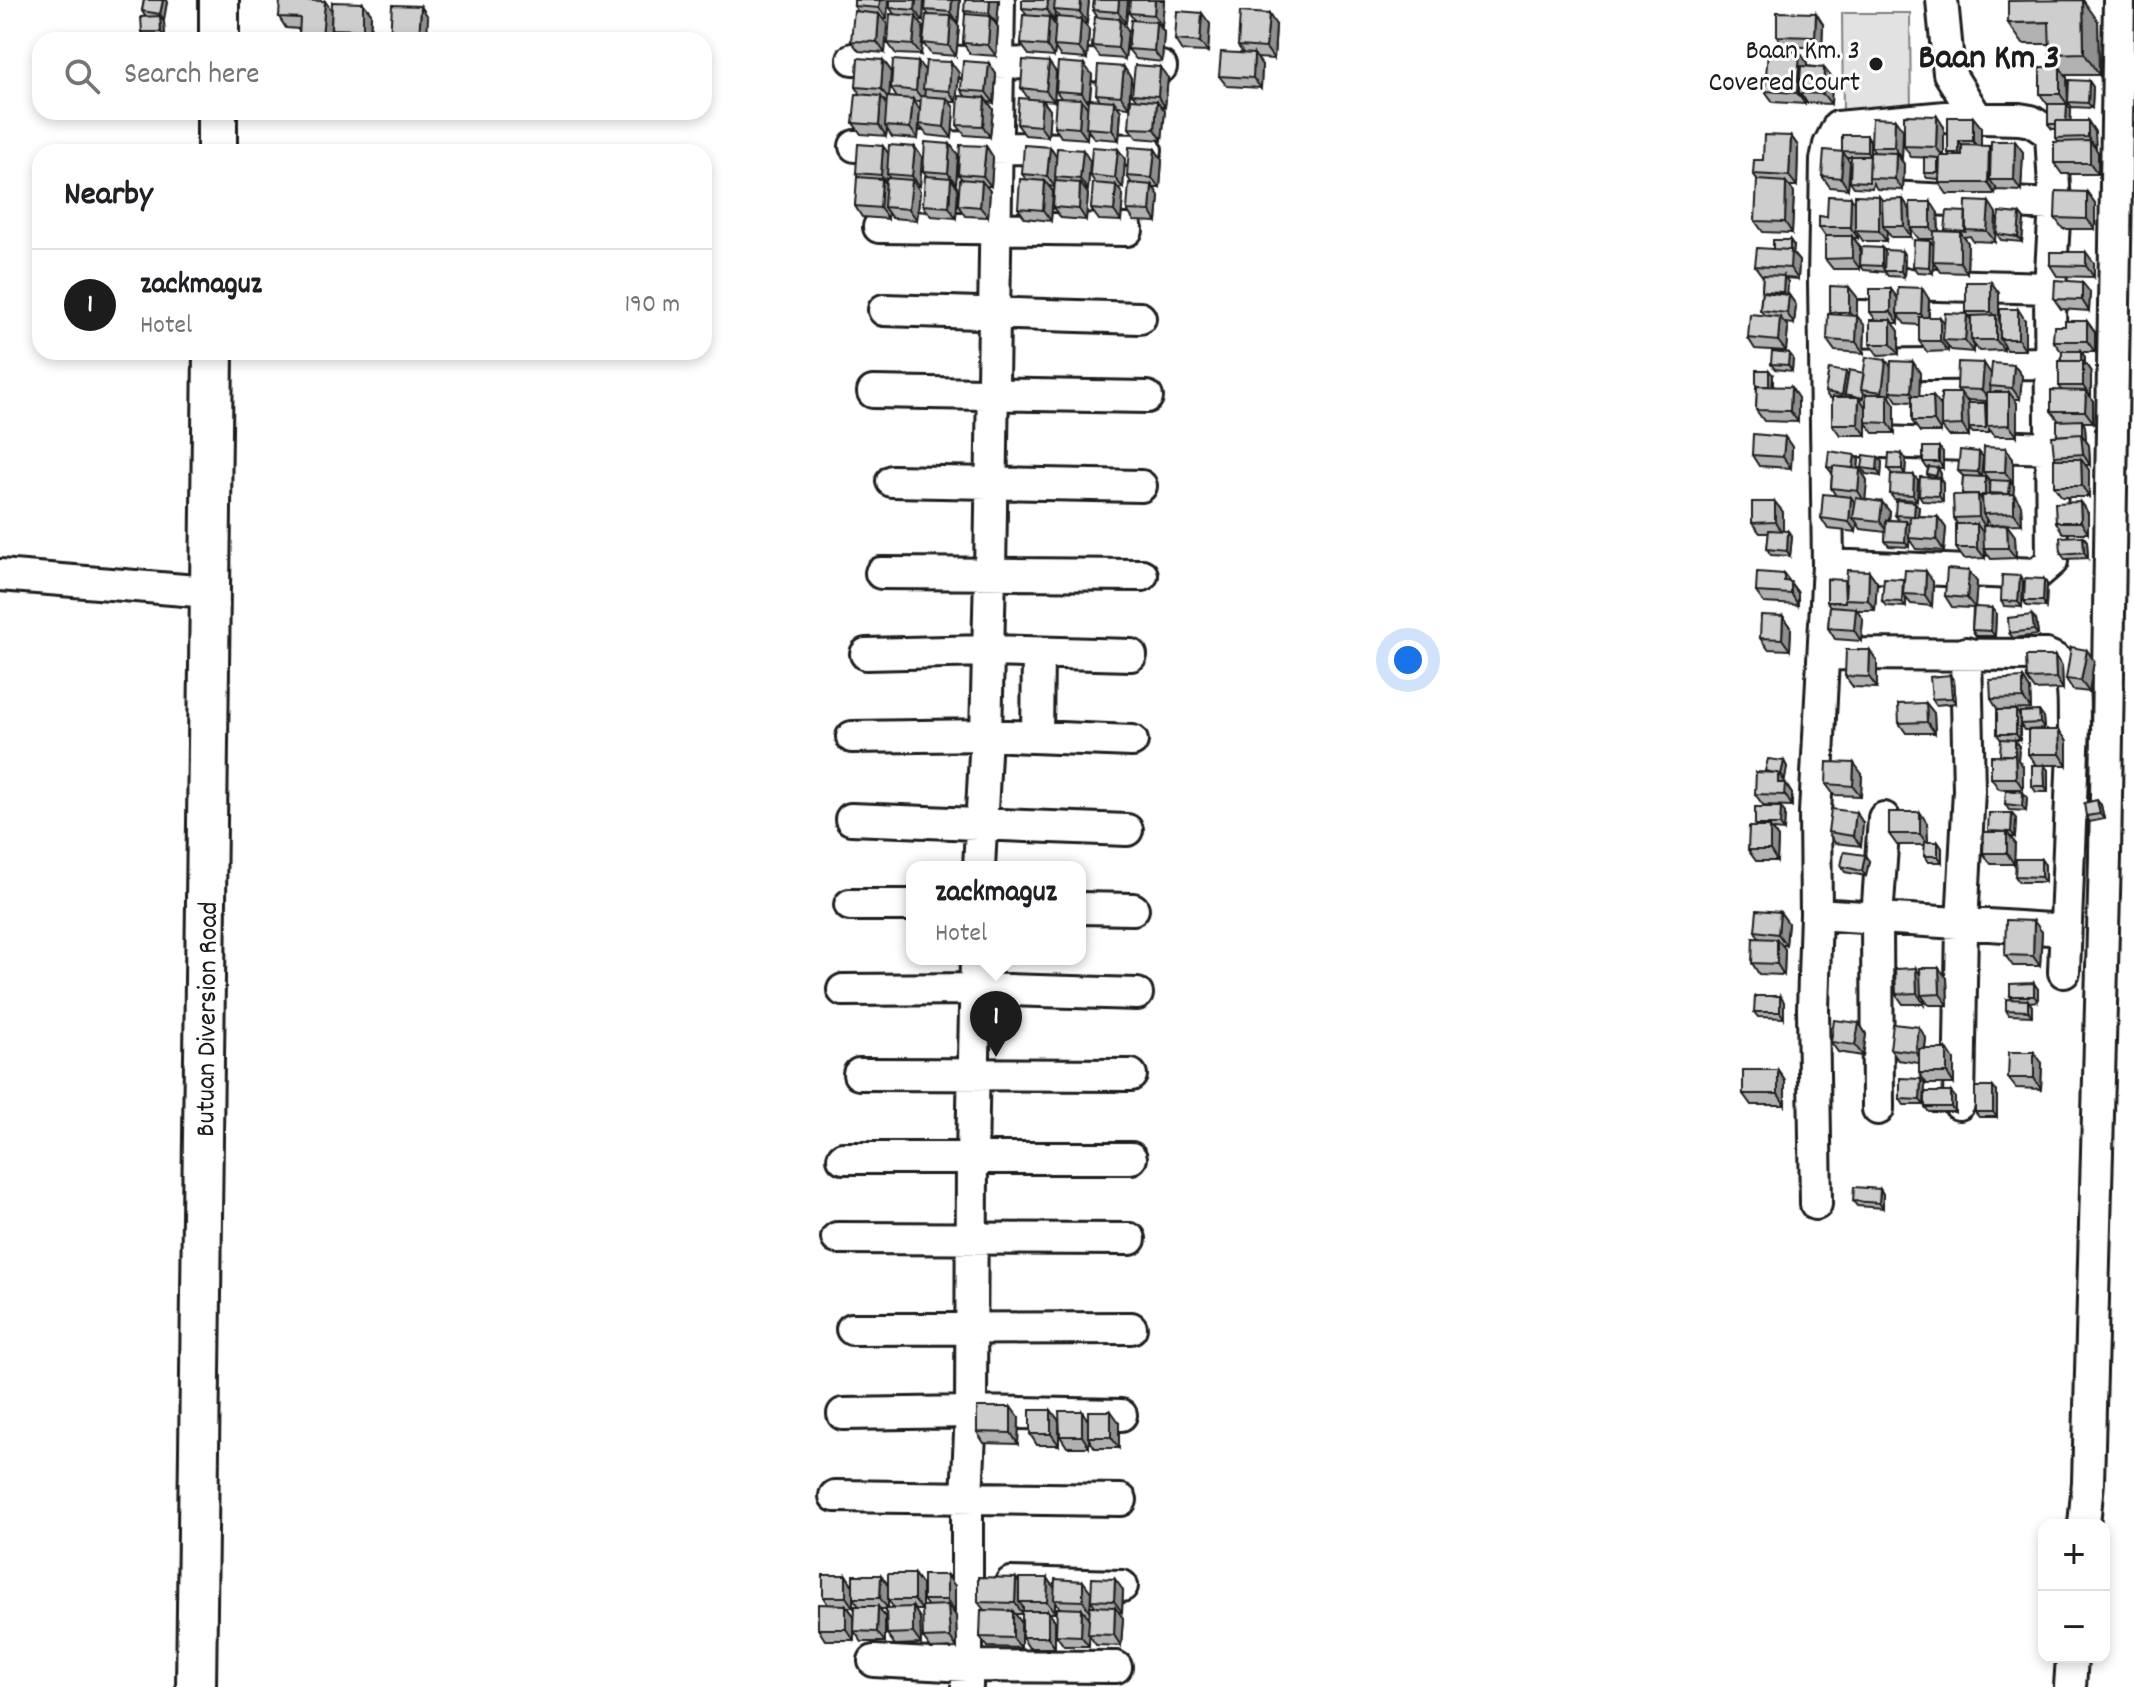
<!DOCTYPE html>
<html lang="en">
<head>
<meta charset="utf-8">
<style>
	body { margin:0; font-family:Dekko,sans-serif; background:#f6f6f6; color:#202124 }
	.controls { position:absolute; right:24px; bottom:24px; display:grid; overflow:hidden; border-radius:16px; box-shadow:0 4px 12px #0003 }
	.controls button { width:72px; height:72px; display:grid; place-items:center; padding:0; border:0; border-bottom:2px solid #e0e0e0; background:#fff; color:#202124; font:40px sans-serif }
	.you { position:absolute; left:1408px; top:660px; width:28px; height:28px; margin:-20px; border:6px solid #fff; border-radius:50%; background:#1a73e8; box-shadow:0 0 0 12px #1a73e833 }
	.badge { display:grid; place-items:center; width:52px; height:52px; border-radius:50%; background:#1c1c1c; color:#fff; font-size:26px; font-weight:700 }
	.pin { position:absolute; translate:-50% -66px; filter:drop-shadow(0 2px 4px #0008) }
	.pin::after { content:''; position:absolute; top:42px; width:28px; height:24px; background:inherit; clip-path:polygon(0 0,100% 0,50% 100%) }
	.popup { position:absolute; left:906px; top:861px; width:180px; height:104px; box-sizing:border-box; display:grid; place-content:center; border-radius:16px; background:#fff; filter:drop-shadow(0 2px 6px #0005); font-size:26px; white-space:nowrap; color:#757577 }
	.popup b { font-size:30px; color:#202124 }
	.popup::after { content:''; position:absolute; left:50%; top:100%; margin-left:-16px; border:16px solid transparent; border-top-color:#fff }
	.list { margin:0; padding:0; list-style:none }
	h2 { display:flex; justify-content:space-between; align-items:center; height:104px; margin:0; padding:0 32px; font-size:34px }
	h2 small { font-size:26px; font-weight:400; color:#757577 }
	.list li { display:grid; grid-template-columns:52px 1fr auto; gap:24px; align-items:center; box-sizing:border-box; height:112px; padding:0 32px; border-top:2px solid #e0e0e0 }
	.list b { display:block; font-size:30px; white-space:nowrap }
	.list p { margin:0; font-size:26px; white-space:nowrap; color:#757577 }
	.list em { font-size:26px; font-style:normal; color:#757577 }
	.icon { flex:none; width:44px; height:44px; fill:none; stroke:currentColor; stroke-width:2; stroke-linecap:round; stroke-linejoin:round }
	.map { position:relative; flex:none; width:2134px; height:1687px; overflow:hidden }
	.search { position:absolute; background:#fff; box-shadow:0 4px 12px #0003; left:32px; top:32px; width:680px; height:88px; display:flex; align-items:center; gap:20px; box-sizing:border-box; padding:0 28px; border-radius:24px; color:#757577; font-size:30px }
	.panel { position:absolute; background:#fff; box-shadow:0 4px 12px #0003; left:32px; top:144px; width:680px; height:216px; border-radius:24px }
	.map>svg:first-child { display:block }
</style>
</head>
<body>
<div class="map">
<svg width="2134" height="1687" viewBox="0 0 2134 1687">
	<rect width="100%" height="100%" fill="#fff"/>
	<filter id="ink" filterUnits="userSpaceOnUse"><feTurbulence type="fractalNoise" baseFrequency=".0125" numOctaves="2"/><feDisplacementMap in="SourceGraphic" scale="16" xChannelSelector="R" yChannelSelector="G"/><feConvolveMatrix kernelMatrix="1 2 1 2 8 2 1 2 1" color-interpolation-filters="sRGB"/></filter>
	<g filter="url(#ink)">
		<path fill="#e2e2e2" stroke="#7f7f7f" stroke-width="2" d="M1842 13H1910L1911 115 1843 116Z"/>
		<g fill="none" stroke-linecap="round" stroke-linejoin="round">
			<g stroke="#1c1c1c" stroke-width="36">
				<path id="minor" d="M1942 0 1949 73 1977 118
					M853 59 1161 67
					M855 146 1146 150
					M1826 194 2055 205
					M879 227 1127 230
					M1824 282 2050 288
					M884 310 1140 318
					M1826 365 2051 363
					M873 392 1147 397
					M1827 440 2051 448
					M892 481 1141 486
					M1828 565 2037 574 2052 561 2050 288 2055 205 2051 134 2031 121 2019 119 1946 117 1838 127 1829 145 1826 160 1824 282 1828 565 1815 813 1816 914 2065 930
					M881 573 1142 575
					M0 575 209 592
					M866 654 987 651 1131 655
					M1831 654 2046 655C2079 668 2073 694 2074 725L2064 972
					M852 737 986 735 1132 741
					M1037 737 1038 653
					M851 819 1127 830
					M979 867 986 735 990 573 999 0
					M850 905H912
					M1080 908 1133 909
					M843 990 975 989 1137 994
					M859 1074 1131 1075
					M1959 1104 1962 924 1969 790 1966 653
					M1878 1109 1877 918 1884 818
					M843 1158H1131
					M1816 1204 1813 1009 1816 914
					M837 1238 1130 1239
					M852 1329 1131 1328
					M843 1414 971 1412 1121 1415
					M835 1496 1121 1500
					M2084 1525 2088 1482 2105 857 2119 0
					M1011 1583 1122 1586
					M874 1661 967 1666 1116 1667
					M967 1687V1497L971 1412 972 1158 976 959
					M2070 1687 2072 1657"/>
			</g>
			<g stroke="#1c1c1c" stroke-width="44">
				<g id="major">
					<path d="M219 40V0"/>
					<path d="M217 152V112"/>
					<path id="s1" d="M196 1687 213 352"/>
				</g>
			</g>
			<use href="#minor" stroke="#fff" stroke-width="30"/>
			<use href="#major" stroke="#fff" stroke-width="38"/>
		</g>
		<path fill="#b1b1b1" stroke="#1c1c1c" stroke-width="2" fill-rule="evenodd" d="M144 0H166L167 2 163 20 164 22 165 37 145 38 142 32 145 16 142 11Z
			M888 0 887 19H883L887 24 885 53 859 51 851 41 858 12 854 6Z
			M924 0 923 21H919L923 27 921 55 896 54 888 43 894 14 890 8Z
			M960 0 958 23H955L959 27 956 56 931 54 923 43 929 15 925 10Z
			M999 0 997 24H995L998 27 996 56 970 54 963 43 966 14 964 11Z
			M1022 0H1089L1087 23H1084L1089 30 1087 59 1061 57 1055 48 1054 57 1029 55 1021 44 1027 16 1022 8ZM1055 12 1059 17 1055 26 1051 21H1054Z
			M1094 0H1128L1126 23H1122L1128 30 1125 59 1100 57 1092 46 1098 18 1093 10Z
			M1164 0 1162 26 1159 25 1164 32 1162 62 1136 59 1128 49 1134 20 1129 13Z
			M363 3 371 13 370 40H339L331 29 332 21 330 40H302L299 36V29L286 28 279 17 332 11Z
			M2098 21 2099 75H2066L2067 78V105L2071 109 2070 121H2088L2095 132V148L2098 152V174H2062L2054 163 2059 142 2056 138V129H2052L2048 124V105L2040 94 2059 67 2050 54V44H2023L2008 23Z
			M1210 24 1208 52 1182 51 1175 40Z
			M1823 24 1822 48 1784 46 1777 36Z
			M1276 25 1274 59 1257 58 1262 65 1261 88 1227 86 1219 76 1243 53 1238 46Z
			M883 60 891 71 889 97 897 98 891 88 918 62 925 71 959 73 956 102H950L954 108 952 138 927 135 919 125 918 139 892 137 887 129 886 136 861 134 853 123 861 95 856 87ZM914 101H921L920 110Z
			M1807 63V66L1824 68 1832 78 1831 104 1807 103 1805 100V104L1773 102 1765 91Z
			M1056 72 1054 101 1043 100 1050 110 1048 137 1025 135 1017 124 1028 98 1021 88Z
			M996 74 994 103 988 102 993 109 990 137 965 135 957 125 965 96 961 90Z
			M1092 75 1090 99 1100 100 1096 94 1131 78 1129 107 1117 106 1121 111 1119 140 1094 138 1087 129V139L1061 137 1054 126 1061 98 1056 91Z
			M1168 78 1165 107H1161L1165 111 1162 140 1137 138 1129 128 1136 99 1132 94Z
			M2089 81 2093 87 2092 108 2072 107 2068 102Z
			M1973 117 1981 127V146L1991 148 2023 152 2021 191 1997 190 1996 188 1995 194H1947L1939 183V179L1927 178 1924 173 1937 158 1911 157 1904 146 1944 127V156H1950L1948 153Z
			M1903 130 1902 158H1900L1904 164 1903 190 1877 189 1873 183 1872 188 1854 187 1850 181 1851 157H1846L1850 162 1848 189 1830 187 1822 176 1843 152 1867 135 1870 141V152L1875 153 1871 147Z
			M1791 136 1798 146 1797 186H1789L1794 192 1792 233 1763 232 1755 221 1758 180 1753 174 1763 160Z
			M950 144 958 155 956 184H955L958 189 956 218 931 216 923 205 927 176 923 171Z
			M986 146 993 157 991 186H986L990 191 988 217 965 216 958 205 962 179 958 174Z
			M1050 147 1056 157 1090 161 1088 190 1085 189 1088 194 1086 220 1061 218 1053 207 1054 187 1049 186 1053 192 1051 221 1025 218 1018 208 1026 179 1022 174Z
			M1118 149 1125 159 1123 188H1118L1123 195 1121 221 1099 220 1091 209 1095 183 1090 175Z
			M1155 149 1162 160 1160 188H1154L1159 196 1157 222 1134 221 1127 210 1132 184 1127 176Z
			M889 153 922 157 920 186H916L920 191 917 220 892 218 888 213V219L862 217 855 206 859 178 856 173Z
			M2087 192 2095 203V229H2063L2055 218Z
			M1851 197 1855 203 1903 199 1910 210 1938 213 1939 231 1946 232 1945 230 1966 212 1996 213 1995 242 1973 241 1970 236 1964 237 1968 243 1967 273 1941 272 1933 261 1934 239H1919L1911 229V237H1891L1887 231 1886 241H1863L1858 234V238H1854L1860 247V261L1882 248 1885 251H1902L1905 256 1904 277 1888 276 1885 272 1864 270 1860 265V269H1833L1825 259V236L1819 227 1827 217Z
			M2020 214 2024 219 2022 242 2001 240 1997 234Z
			M1790 240 1794 246 1793 254 1799 261 1798 279 1785 278 1788 282 1787 294 1789 295 1796 305 1794 324 1784 323 1788 327 1786 351 1755 349 1748 338 1764 315 1760 310 1763 277 1755 266 1773 249Z
			M1930 241 1934 246 1933 273 1917 272 1913 266Z
			M2094 263V277L2057 276 2050 265Z
			M1991 282 1999 293V320L2000 322 2025 320V350H2007L2004 345V350L1979 351 1973 343V352L1951 350 1948 346V351L1927 352 1919 341V325L1905 324 1899 316V323H1893L1899 331V354L1878 355 1870 344 1876 320 1870 312 1898 298 1929 299V317L1944 324 1971 319 1966 312Z
			M1849 287 1857 297V316L1865 326 1864 353 1835 351 1827 340 1832 314 1830 312Z
			M2090 292 2089 311 2061 309 2054 299Z
			M2095 332V352H2081L2085 357V363L2091 372 2090 397 2093 401V422H2082L2085 426 2086 441 2089 445 2090 465H2085L2089 470V497H2062L2054 486 2056 459 2054 456 2059 421 2051 411 2062 390 2059 386 2062 352 2053 341Z
			M1789 353 1793 358 1792 371 1775 369 1771 364Z
			M1913 362 1920 373 1919 396 1941 406 1960 393 1957 389 1991 373 2014 365 2022 376 2020 399H2014L2017 403V436H1995L1989 429V433H1973L1969 429V436H1949L1941 426V432H1920L1912 421V402L1897 401 1891 392 1890 397 1895 405V433H1874L1866 423V435H1840L1832 424V398H1829L1825 392 1846 372 1848 375 1864 373ZM1966 400 1987 401V405L1985 403H1969Z
			M1773 375V386L1798 398V422L1764 421 1756 410 1757 390 1756 389Z
			M1785 437 1792 447 1791 468 1759 466 1752 455Z
			M1943 452V468H1934H1938L1941 474 1940 479 1943 483V502L1923 501 1919 495 1929 477 1927 474 1928 468H1927L1923 462Z
			M1979 452 1983 457 1981 477H1985L1989 482V495H1990L1989 493 1990 481 1983 472 2013 459V483H2011L2014 486 2013 494 2021 505 2022 524 1990 525 1986 519V526L2007 525 2015 536 2016 558 1991 559 1985 550V558L1964 559 1956 548 1957 524 1954 518 1962 494 1963 476 1958 471Z
			M1855 455 1859 460 1858 469H1860L1867 480 1865 500 1882 502 1890 512 1889 520 1899 521 1895 515 1919 507 1918 516 1938 517 1946 528 1944 551 1916 549 1909 539V547L1889 546 1885 541 1886 532 1861 529 1857 523 1856 532 1828 529 1821 518 1836 496 1831 488 1832 473 1827 467Z
			M1906 459 1905 475 1892 474 1888 469Z
			M1882 462 1881 476 1866 474 1862 468Z
			M1918 480 1917 500 1894 499 1890 494Z
			M1775 502 1783 512V531H1788L1792 537 1790 556 1771 555 1767 549 1769 533H1760L1752 523Z
			M2080 502 2088 513V533H2063L2056 522Z
			M2083 536 2087 541 2088 558 2065 559 2061 554Z
			M1869 571 1877 582 1875 610H1856L1863 619 1861 641 1835 639 1828 628 1830 606 1827 602 1844 580 1846 582Z
			M1784 574 1798 593V605L1764 603 1756 592Z
			M2020 576 2023 581 2022 607 2004 606 2001 601Z
			M2044 579 2047 584 2046 607 2027 606 2024 601Z
			M1933 582 1932 606 1911 604 1906 598V607L1886 606 1882 601Z
			M1977 582 1975 607 1996 613 1995 636H1976L1972 630 1973 608 1952 607 1945 596Z
			M2032 615 2036 620 2038 635 2013 638 2009 633Z
			M1783 616 1791 627 1790 650 1768 649 1760 638Z
			M1877 661V688L1853 687 1845 676Z
			M2094 661 2089 692 2073 690 2066 679Z
			M2062 666 2063 689 2035 690 2027 679Z
			M1950 675 1954 681 1956 703 1936 705 1932 699Z
			M2023 678 2030 689 2031 709 1998 710 1991 699Z
			M1926 703 1934 713 1935 733H1906L1899 723Z
			M2016 710 2020 715 2039 711 2043 717 2044 729 2024 730 2020 724V719V740H2006L2019 746 2018 760 2023 766V789H1999L1991 778 2001 756V740L1997 734Z
			M2067 741V765H2044L2048 770V792H2036L2032 786 2036 765 2028 754Z
			M1784 761 1787 767 1785 779H1783L1792 794V806L1763 805 1755 794 1766 772Z
			M1862 774 1861 796 1834 795 1826 784Z
			M2027 797 2026 811 2009 810 2005 804Z
			M2101 805 2104 819 2090 822 2086 816Z
			M1856 812 1863 823 1861 846 1835 843 1828 832Z
			M1785 813 1784 831 1773 830 1778 838 1777 861H1756L1748 850 1757 827 1755 825Z
			M2016 819 2015 837H2010L2015 843 2014 864H1991L1983 853 1989 832Z
			M1927 823 1928 842H1938L1942 848V862H1928L1924 856 1925 845H1897L1889 834Z
			M1869 861 1866 876 1845 872 1841 866Z
			M2045 865V882H2019L2015 876Z
			M1780 912 1788 923 1786 945H1782L1785 949 1784 975 1759 974 1752 963 1759 938 1755 931Z
			M2042 932 2040 966H2013L2005 955Z
			M1916 968 1920 975 1947 978 1948 1005H1929L1924 999V1004H1903L1896 994Z
			M2038 989V1001L2029 1002 2032 1006V1016L2009 1015 2006 1010 2013 1000 2010 996Z
			M1780 996 1784 1002V1018L1758 1017 1754 1012Z
			M1859 1023 1866 1034 1863 1056 1838 1052 1831 1042Z
			M1926 1038 1925 1049 1954 1060V1084H1927L1919 1073V1063L1898 1060 1890 1049Z
			M2042 1063 2041 1089 2016 1088 2008 1078Z
			M1778 1070 1785 1081V1105H1751L1743 1094Z
			M1925 1084 1924 1105H1904L1900 1099Z
			M1951 1092 1955 1097V1112H1929L1925 1107Z
			M1997 1092V1117H1979L1975 1112Z
			M1880 1189 1883 1194V1208L1857 1206 1853 1201Z
			M1051 1410 1059 1421V1445H1037L1030 1434Z
			M1019 1418 1018 1444 984 1443 977 1432Z
			M1088 1420 1119 1422V1448H1095L1089 1439V1447H1067L1060 1436Z
			M914 1574 922 1585V1610H915L920 1618 921 1644 895 1645 887 1634 886 1609H880L885 1617V1642H862L854 1631 859 1606 853 1598 881 1575 888 1585ZM888 1600 894 1608H888Z
			M846 1575 853 1586V1607H848L854 1616V1640H825L818 1629 828 1605 823 1597Z
			M1016 1578 1019 1583 1048 1578 1055 1589 1091 1592 1090 1606H1095L1091 1600 1123 1590 1122 1612H1118L1123 1618 1121 1646 1096 1645 1089 1635V1646H1064L1056 1635 1060 1608 1055 1601V1613H1049L1055 1621V1648H1029L1022 1637V1614H1015L1021 1622V1648L988 1647 980 1637 984 1610 978 1602Z
			M955 1586V1611H953L956 1616 957 1648 931 1649 923 1638 927 1605 923 1600Z"/>
		<path fill="#909090" stroke="#1c1c1c" stroke-width="2" d="M163 0H166L167 2 164 20 160 14Z
			M880 0H888L887 19 879 8Z
			M916 0H924L923 21 915 10Z
			M952 0H960L958 23 951 12Z
			M990 0H999L997 24 989 13Z
			M1048 0H1056L1054 21 1047 10Z
			M1081 0H1089L1087 23 1080 12Z
			M1119 0H1128L1126 23 1118 12Z
			M1155 0H1164L1162 26 1154 15Z
			M2083 0 2098 21 2099 75 2084 53Z
			M325 1 332 11 330 40H323L322 38Z
			M363 3 371 13 370 40 363 30Z
			M421 6 428 17 427 40H419Z
			M1202 13 1210 24 1208 52 1200 42Z
			M1816 13 1823 24 1822 48 1815 37Z
			M879 14 887 24 885 53 877 42Z
			M1269 14 1276 25 1274 59 1266 48Z
			M160 16 164 22 165 37 161 32Z
			M916 16 923 27 921 55 913 45Z
			M951 16 959 27 956 56 949 46Z
			M990 16 998 27 996 56 988 45Z
			M1049 17 1057 28 1054 46 1055 48 1054 57 1047 46Z
			M1081 19 1089 30 1087 59 1079 48Z
			M1120 19 1128 30 1125 59 1118 48Z
			M1156 22 1164 32 1162 62 1154 51Z
			M1800 52 1807 63 1805 93H1799L1805 100V104L1797 93Z
			M1254 54 1262 65 1261 88 1253 78Z
			M883 60 891 71 889 99 881 89Z
			M918 62 926 72 924 101 916 91Z
			M951 62 959 73 956 102 949 91Z
			M1049 62 1056 72 1054 101 1046 91Z
			M989 63 996 74 994 103 986 92Z
			M1084 64 1092 75 1089 104 1082 93Z
			M1124 67 1131 78 1129 107 1121 96Z
			M1160 67 1168 78 1165 107 1158 96Z
			M2060 67 2067 78 2068 105 2060 94Z
			M1824 68 1832 78 1831 104 1823 94Z
			M2089 81 2093 87 2092 108 2088 103Z
			M881 96 889 107 885 126 887 129 886 136 879 125Z
			M947 98 954 108 952 138 944 127Z
			M985 98 993 109 990 137 983 126Z
			M913 99 920 110 918 139 910 128Z
			M1081 99 1089 110 1087 139 1079 128Z
			M1042 100 1050 110 1048 137 1040 126Z
			M1114 101 1121 111 1119 140 1112 130Z
			M1157 101 1165 111 1162 140 1155 129Z
			M2067 104 2071 109 2070 129 2066 124Z
			M1937 116 1944 127V158L1936 147Z
			M1973 117 1981 127V152L1973 141Z
			M1895 119 1903 130 1902 158 1894 147Z
			M2088 121 2095 132 2096 148 2088 137Z
			M1867 135 1870 141V157L1867 152Z
			M1791 136 1798 146 1797 186 1789 176Z
			M1959 141 1966 152V164L1959 153Z
			M2015 141 2023 152 2021 191 2014 180Z
			M2090 141 2098 152V174L2090 163Z
			M950 144 958 155 956 184 948 173Z
			M883 146 891 157 887 174 889 177V186L881 175Z
			M986 146 993 157 991 186 983 176Z
			M1989 146 1997 157 1990 180 1996 188 1995 194 1988 183Z
			M915 147 922 157 920 186 912 176Z
			M1050 147 1057 158 1055 187 1047 176Z
			M1118 149 1125 159 1123 188 1115 178Z
			M1155 149 1162 160 1160 188 1152 178Z
			M1083 150 1090 161 1088 190 1080 179Z
			M1843 152 1850 162 1848 189 1841 178Z
			M1896 153 1904 164 1903 190 1895 179Z
			M951 178 958 189 956 218 949 207Z
			M882 179 890 190 884 207 888 213V219L880 208Z
			M912 180 920 191 917 220 909 209Z
			M982 181 990 191 988 217 980 207Z
			M1045 181 1053 192 1051 221 1043 210Z
			M1786 182 1794 192 1792 233 1785 222Z
			M1080 183 1088 194 1086 220 1079 209Z
			M1116 185 1123 195 1121 221 1114 211Z
			M1152 185 1159 196 1157 222 1150 211Z
			M2087 192 2095 203V229L2087 219Z
			M1879 196 1887 206 1883 226 1887 232 1886 241 1879 231Z
			M1851 197 1858 207 1855 230 1858 234V238L1850 227Z
			M1903 199 1910 210 1911 237 1904 226Z
			M1931 202 1938 213 1939 239 1931 228Z
			M1989 202 1996 213 1995 242 1987 231Z
			M2020 214 2024 219 2022 242 2018 237Z
			M1960 232 1968 243 1967 273 1960 262Z
			M1852 236 1860 247V269L1852 258Z
			M1790 240 1794 246 1793 254 1799 261 1798 279 1790 268Z
			M1930 241 1934 246 1933 273 1929 267Z
			M1882 248 1886 253 1885 272 1882 266Z
			M1902 251 1905 256 1904 277 1901 271Z
			M2086 252 2094 263V277L2086 266Z
			M1784 276 1788 282 1787 298 1783 292Z
			M1991 282 1999 293V320L2003 326 2000 339 2004 345V350L1996 340V319L1991 312Z
			M2082 282 2090 292 2089 311 2082 300Z
			M1849 287 1857 297V323L1849 312Z
			M1922 288 1929 299 1928 325 1921 314Z
			M1891 289 1899 300 1897 314 1899 316V323L1891 312Z
			M1789 295 1796 305 1794 324 1787 313Z
			M2018 309 2025 320V350L2018 339Z
			M1967 314 1974 325 1971 340 1973 343V352L1965 341Z
			M1857 316 1865 326 1864 353 1856 342Z
			M1780 317 1788 327 1786 351 1778 341Z
			M1940 317 1948 328 1943 340 1948 346V351L1940 341Z
			M1891 320 1899 331V354L1891 344Z
			M2087 321 2095 332V352L2087 341Z
			M2081 351 2085 357V363L2091 372V397L2083 386Z
			M1789 353 1793 358 1792 371 1788 365Z
			M1886 360 1894 371 1890 397 1895 405V433L1888 423V401L1882 392Z
			M1913 362 1920 373 1919 403 1911 392Z
			M1984 363 1991 374 1990 401 1982 390Z
			M2014 365 2022 376 2020 399 2012 388Z
			M1769 370 1773 375 1772 394 1769 389Z
			M1846 372 1850 378 1845 394 1847 398 1846 401 1842 395Z
			M1791 387 1798 398V422L1790 411Z
			M2086 391 2093 401V422L2085 411Z
			M2009 392 2017 403V436L2009 425Z
			M1961 393 1969 404V436L1962 425Z
			M1933 396 1941 406V432L1934 421Z
			M1859 397 1866 408V435L1858 424Z
			M2082 420 2085 426 2086 441 2082 435Z
			M2081 434 2089 445 2090 465 2083 454Z
			M1785 437 1792 447 1791 468 1783 457Z
			M1939 447 1943 452V468L1939 462Z
			M2006 448 2013 459V483L2005 472Z
			M1979 452 1983 457 1981 478 1978 472Z
			M1902 454 1906 459 1905 475 1902 469Z
			M1855 455 1859 460 1857 476 1853 470Z
			M1878 457 1882 462 1881 476 1877 470Z
			M2081 459 2089 470V497L2082 486Z
			M1938 468 1941 474 1940 479 1943 483V502L1939 496V480L1936 476Z
			M1860 469 1867 480 1865 502 1858 491Z
			M1914 475 1918 480 1917 500 1913 495Z
			M1985 477 1989 482V501L1985 496Z
			M2010 481 2014 486 2013 499 2009 494Z
			M1978 494 1985 505 1983 514 1986 519V528L1979 517Z
			M2014 494 2021 505 2022 524 2014 513Z
			M1851 497 1859 508 1853 518 1857 523 1856 532 1849 522Z
			M1775 502 1783 512V533L1775 522Z
			M1882 502 1890 512 1887 532 1880 521Z
			M1915 502 1919 507 1917 522 1914 517Z
			M2080 502 2088 513V533L2081 522Z
			M1938 517 1946 528 1944 551 1937 540Z
			M1906 521 1910 526 1909 547 1905 542Z
			M1977 524 1984 534 1985 558 1977 548Z
			M2007 525 2015 536 2016 558 2008 548Z
			M1788 531 1792 537 1790 556 1787 551Z
			M2083 536 2087 541 2088 558 2084 552Z
			M1869 571 1877 582 1875 610 1868 600Z
			M1926 571 1933 582 1932 606 1925 595Z
			M1969 571 1977 582 1975 608 1967 598Z
			M1784 574 1798 593V605L1784 581Z
			M2020 576 2023 581 2022 607 2018 602Z
			M2044 579 2047 584 2046 607 2043 601Z
			M1903 594 1906 598V607L1902 602Z
			M1856 608 1863 619 1861 641 1854 630Z
			M1992 608 1996 613 1995 636 1991 631Z
			M2032 615 2036 620 2038 635 2034 630Z
			M1783 616 1791 627 1790 650 1782 639Z
			M1870 650 1877 661V688L1869 677Z
			M2087 650 2094 661 2089 692 2081 681Z
			M2055 656 2062 666 2063 689 2056 678Z
			M1950 675 1954 681 1956 703 1952 698Z
			M2023 678 2030 689 2031 709 2023 698Z
			M1926 703 1934 713 1935 733 1927 722Z
			M2016 710 2020 716V740L2016 734Z
			M2039 711 2043 717 2044 729 2040 723Z
			M2059 730 2067 741V765L2060 754Z
			M2015 740 2019 746 2018 760 2023 766V789L2016 778Z
			M1784 761 1787 767 1785 779 1781 774Z
			M1854 763 1862 774 1861 796 1853 786Z
			M2044 765 2048 770V792L2045 786Z
			M1778 773 1792 794V806L1778 783Z
			M2023 792 2027 797 2026 811 2022 806Z
			M2097 800 2101 805 2104 819 2100 814Z
			M1781 807 1785 813 1784 831 1780 825Z
			M1856 812 1863 823 1861 846 1853 836Z
			M1920 812 1927 823 1928 845 1920 834Z
			M2012 813 2016 819 2015 837 2011 832Z
			M1770 827 1778 838 1777 861 1770 850Z
			M2007 832 2015 843 2014 864 2007 853Z
			M1938 842 1942 848V862L1938 856Z
			M1865 855 1869 861 1866 876 1862 871Z
			M2041 859 2045 865V882L2041 877Z
			M1780 912 1788 923 1786 945 1778 934Z
			M2034 921 2042 932 2040 966 2033 956Z
			M1777 939 1785 949 1784 975 1777 964Z
			M1916 968 1923 979 1921 995 1924 999V1004L1917 993Z
			M1939 968 1947 978 1948 1005 1940 994Z
			M2034 983 2038 989V1001L2034 996Z
			M1780 996 1784 1002V1018L1780 1012Z
			M2028 1000 2032 1006V1016L2028 1011Z
			M1859 1023 1866 1034 1863 1056 1855 1045Z
			M1919 1027 1926 1038 1923 1063 1916 1052Z
			M1947 1049 1954 1060V1084L1947 1073Z
			M2034 1052 2042 1063 2041 1089 2034 1078Z
			M1778 1070 1785 1081V1105L1778 1094Z
			M1921 1079 1925 1084 1924 1105 1920 1100Z
			M1993 1087 1997 1092V1117L1993 1112Z
			M1951 1092 1955 1097V1112L1951 1107Z
			M1880 1189 1883 1194V1208L1879 1203Z
			M1011 1407 1019 1418 1018 1444 1011 1433Z
			M1051 1410 1059 1421V1445L1051 1434Z
			M1082 1411 1089 1422 1088 1437 1089 1439V1447L1082 1436Z
			M1111 1411 1119 1422V1448L1111 1437Z
			M914 1574 922 1585V1610L914 1600Z
			M846 1575 853 1586V1607L846 1597Z
			M881 1575 888 1586V1609L880 1598Z
			M947 1575 955 1586V1611L947 1600Z
			M1016 1578 1023 1588 1019 1602 1023 1607V1614L1015 1603Z
			M1048 1578 1055 1589V1613L1047 1602Z
			M1115 1579 1123 1590 1122 1612 1114 1601Z
			M1083 1581 1091 1592 1090 1612 1083 1601Z
			M846 1605 854 1616V1640L846 1629Z
			M948 1605 956 1616 957 1648 950 1637Z
			M878 1606 885 1617V1642L877 1632Z
			M913 1607 920 1618 921 1644 913 1633Z
			M1115 1607 1123 1618 1121 1646 1114 1635Z
			M1082 1609 1090 1619 1089 1646 1081 1636Z
			M1013 1611 1021 1622V1648L1013 1638Z
			M1048 1611 1055 1621V1648L1048 1637Z"/>
		<path fill="#cecece" stroke="#1c1c1c" stroke-width="2" d="M144 0H163L160 14 142 11Z
			M280 0 325 1 322 38 299 36 300 18 279 17Z
			M854 0H880L879 8 854 6Z
			M890 0H916L915 10 890 8Z
			M926 0H952L951 12 925 10Z
			M965 0H990L989 13 964 11Z
			M1022 0H1048L1047 10 1022 8Z
			M1055 0H1081L1080 12 1054 10Z
			M1094 0H1119L1118 12 1093 10Z
			M1130 0H1155L1154 15 1129 13Z
			M2083 0 2084 53 2050 54 2049 22 2008 23V1Z
			M332 2 363 3V30L331 29Z
			M392 5 421 6 419 40 390 38Z
			M854 11 879 14 877 42 851 41Z
			M1177 11 1202 13 1200 42 1175 40Z
			M1240 12 1269 14 1266 48 1238 46Z
			M1777 12 1816 13 1815 37 1777 36Z
			M890 14 916 16 913 45 888 43Z
			M965 14 990 16 988 45 963 43Z
			M926 15 951 16 949 46 923 43Z
			M1023 15 1049 17 1047 46 1021 44Z
			M160 16 161 32H142L141 17Z
			M1056 17 1081 19 1079 48 1054 46Z
			M1095 17 1120 19 1118 48 1092 46Z
			M1131 20 1156 22 1154 51 1128 49Z
			M1768 50 1800 52 1797 93 1765 91Z
			M1221 52 1254 54 1253 78 1219 76Z
			M858 58 883 60 881 89 856 87Z
			M893 60 918 62 916 91 891 88Z
			M1023 60 1049 62 1046 91 1021 88Z
			M926 61 951 62 949 91 923 89Z
			M963 61 989 63 986 92 961 90Z
			M1058 62 1084 64 1082 93 1056 91Z
			M1098 65 1124 67 1121 96 1096 94Z
			M1135 65 1160 67 1158 96 1132 94Z
			M1801 66 1824 68 1823 94 1799 93Z
			M2040 67H2060V94H2040Z
			M2069 80 2089 81 2088 103 2068 102Z
			M856 94 881 96 879 125 853 123Z
			M921 96 947 98 944 127 919 124Z
			M959 96 985 98 983 126 957 125Z
			M887 97 913 99 910 128 885 126Z
			M1019 98 1042 100 1040 126 1017 124Z
			M1056 98 1081 99 1079 128 1054 126Z
			M1088 99 1114 101 1112 130 1086 128Z
			M1131 99 1157 101 1155 129 1129 128Z
			M2048 104H2067L2066 121H2056V124H2048Z
			M1904 115 1937 116 1936 147 1904 146Z
			M1948 117H1973V141H1959V153H1948Z
			M1872 118 1895 119 1894 147H1871Z
			M2056 121H2088V137L2056 138Z
			M1764 135 1791 136 1789 176 1753 174 1754 160H1763Z
			M1842 135H1867V152L1842 151Z
			M1991 141H2015L2014 180H1990Z
			M2090 141V163H2054V142Z
			M925 142 950 144 948 173 923 171Z
			M858 144 883 146 881 175 856 173Z
			M889 145 915 147 912 176 887 174Z
			M960 145 986 146 983 176 958 174Z
			M1024 145 1050 147 1047 176 1022 174Z
			M1962 145 1989 146 1988 183H1939L1940 156H1962Z
			M1092 147 1118 149 1115 178 1090 175Z
			M1129 147 1155 149 1152 178 1127 176Z
			M1057 148 1083 150 1080 179 1055 177Z
			M1824 150 1843 152 1841 178 1822 176Z
			M1870 152 1896 153 1895 179 1869 178Z
			M1851 156H1870L1869 182 1850 181Z
			M1924 157 1938 158V173H1924Z
			M925 176 951 178 949 207 923 205Z
			M857 177 882 179 880 208 855 206Z
			M886 178 912 180 909 209 884 207Z
			M960 179 982 181 980 207 958 205Z
			M1020 179 1045 181 1043 210 1018 208Z
			M1757 180 1786 182 1785 222 1755 221Z
			M1055 181 1080 183 1079 209 1053 207Z
			M1093 183 1116 185 1114 211 1091 209Z
			M1129 183 1152 185 1150 211 1127 210Z
			M2056 191 2087 192V219L2055 218Z
			M1855 195 1879 196V231L1855 230Z
			M1828 196 1851 197 1850 227H1819V216L1827 217Z
			M1903 199 1904 226H1883L1882 200Z
			M1966 201 1989 202 1987 231 1965 230Z
			M1910 202H1931V228H1911Z
			M1947 211 1966 212V232L1945 230Z
			M1999 212 2020 214 2018 237 1997 234Z
			M1934 231 1960 232V262L1933 261Z
			M1825 236H1852V258L1825 259Z
			M1773 240H1790V250L1773 249Z
			M1914 240 1930 241 1929 267 1913 266Z
			M1861 247 1882 248V266L1860 265Z
			M1757 248 1791 250 1790 268 1755 266Z
			M1885 250 1902 251 1901 271H1884Z
			M2050 252H2086V266L2050 265Z
			M1763 275 1784 276 1783 292 1762 291Z
			M2055 280 2082 282V300L2054 299Z
			M1966 282H1991V312H1966Z
			M1830 286 1849 287V312H1830Z
			M1898 287 1922 288 1921 314H1897Z
			M1870 289H1891V312H1870Z
			M1762 292 1789 295 1787 313 1760 310Z
			M2000 309H2018V339H2000Z
			M1945 313 1967 314 1965 341 1943 340Z
			M1750 314 1780 317 1778 341 1748 338Z
			M1828 314 1857 316 1856 342 1827 340Z
			M1996 315V340H1971V316Z
			M1919 317H1940V341H1919Z
			M1870 320H1891V344H1870Z
			M2065 321H2087V341H2053L2054 326H2065Z
			M1772 351 1789 353 1788 365 1771 364Z
			M2062 351H2081V361H2062Z
			M1866 357 1886 360 1882 392 1861 389Z
			M1891 361 1913 362 1911 392 1890 391Z
			M2059 361H2083V386H2059Z
			M1958 362 1984 363 1982 390 1957 389Z
			M1992 363 2014 365 2012 388 1990 386Z
			M1829 369 1846 372 1842 395 1825 392Z
			M1756 370H1769V386H1757V389H1756Z
			M1849 370 1864 373 1861 389 1864 393 1863 398 1845 394Z
			M1757 386 1791 387 1790 411 1756 410Z
			M2051 390 2086 391 2085 411H2051Z
			M1987 392H2009V425L1987 426Z
			M1941 393H1961L1962 425 1941 426Z
			M1866 394H1888V423L1866 422Z
			M1912 396H1933L1934 421H1912Z
			M1832 397H1859L1858 424H1832Z
			M1968 403H1985L1986 428H1969Z
			M2082 420V435L2081 434 2057 436V421Z
			M1753 434 1785 437 1783 457 1752 455Z
			M2081 434 2083 454 2054 456 2052 436Z
			M1923 447H1939V462H1923Z
			M1984 447 2006 448 2005 472H1983Z
			M1960 450 1979 452 1978 472 1958 471Z
			M1829 451 1855 455 1853 468 1833 466V468L1827 467Z
			M1889 453 1902 454V469H1888Z
			M1864 455 1878 457 1877 470 1862 468Z
			M2054 459H2081L2082 486H2054Z
			M1833 466 1860 469 1858 491 1831 488Z
			M1929 467 1938 468 1936 476 1927 474Z
			M1891 474 1914 475 1913 495 1890 494Z
			M1963 476 1985 477V496H1978V494H1962Z
			M1920 477 1939 478V496L1919 495Z
			M1990 480 2010 481 2009 494 1989 493Z
			M1823 494 1851 497 1849 522 1821 518Z
			M1978 494 1979 517 1954 518 1953 495Z
			M2014 494V513L1983 514 1982 495Z
			M1856 498 1882 502 1880 521 1853 518Z
			M1896 500 1915 502 1914 516 1895 515Z
			M1752 502H1775V522L1752 523Z
			M2080 502 2081 522H2056L2055 503Z
			M1910 516 1938 517 1937 540 1909 538Z
			M1886 520 1906 521 1905 542 1885 541Z
			M1956 524H1977V548H1956Z
			M2007 525 2008 548H1984L1983 526Z
			M1769 530 1788 531 1787 551 1767 549Z
			M2083 536 2084 552 2061 554 2060 537Z
			M1947 569 1969 571 1967 598 1945 596Z
			M1847 570 1869 571 1868 600 1845 599Z
			M1905 570 1926 571 1925 595 1903 594Z
			M1757 572 1784 574V581L1791 582V594L1756 592Z
			M2002 575 2020 576 2018 602 2001 601Z
			M1884 578 1903 579 1902 602 1882 601Z
			M2025 578 2044 579 2043 601H2024Z
			M1827 579 1844 580 1845 602H1827Z
			M1830 606 1856 608 1854 630 1828 628Z
			M1974 607 1992 608 1991 631 1972 630Z
			M1761 615 1783 616 1782 639 1760 638Z
			M2032 615 2034 630 2009 633 2008 618Z
			M2071 647 2087 650 2081 681 2066 679Z
			M1846 650H1870L1869 677 1845 676Z
			M2026 656H2055L2056 678 2027 679Z
			M1950 675 1952 698 1932 699 1930 677Z
			M2023 678V698L1991 699 1990 680Z
			M1926 703 1927 722 1899 723 1898 704Z
			M1997 710H2016V734H1997Z
			M2039 711 2040 723 2020 724V712Z
			M2028 730H2059L2060 754H2028Z
			M2001 739 2015 740V755H2000Z
			M2015 755 2016 778H1991V756Z
			M1768 759 1784 761 1781 774 1765 771Z
			M1827 762 1854 763 1853 786 1826 784Z
			M2032 765H2044L2045 786H2032Z
			M1756 772 1778 773V783H1785L1784 795 1755 794Z
			M2006 790 2023 792 2022 806 2005 804Z
			M2097 800 2100 814 2086 816 2084 803Z
			M1755 807H1781L1780 825H1755Z
			M1831 809 1856 812 1853 836 1828 832Z
			M1889 812H1920V834H1889Z
			M1989 813H2012L2011 832 1988 831Z
			M1749 827H1770V850H1748Z
			M1984 832H2007V853H1983Z
			M1925 842H1938V856H1924Z
			M1844 852 1865 855 1862 871 1841 866Z
			M2016 859H2041V877L2015 876Z
			M1757 910 1780 912 1778 934 1755 931Z
			M2006 920 2034 921 2033 956 2005 955Z
			M1753 938 1777 939V964L1752 963Z
			M1916 968 1917 993 1896 994 1895 969Z
			M1920 968H1939L1940 994 1921 995Z
			M2034 983V996H2010V984Z
			M1755 996H1780V1012H1754Z
			M2006 999 2028 1000V1011L2006 1010Z
			M1834 1020 1859 1023 1855 1045 1831 1042Z
			M1893 1024 1919 1027 1916 1052 1890 1049Z
			M1919 1049H1947V1073H1919Z
			M2009 1052H2034V1078H2008Z
			M1743 1070H1778V1094H1743Z
			M1900 1078 1921 1079 1920 1100 1900 1099Z
			M1975 1087H1993V1112H1975Z
			M1925 1092H1951V1107H1925Z
			M1854 1187 1880 1189 1879 1203 1853 1201Z
			M977 1407H1011V1433L977 1432Z
			M1030 1410H1051V1434H1030Z
			M1059 1411H1082V1436H1060Z
			M1088 1411H1111V1437H1088Z
			M888 1574H914V1600H888Z
			M823 1575H846V1597H823Z
			M853 1575H881L880 1598H853Z
			M923 1575H947V1600H923Z
			M978 1577 1016 1578 1015 1603 978 1602Z
			M1019 1578H1048L1047 1602H1019Z
			M1092 1578 1115 1579 1114 1601 1091 1600Z
			M1055 1579 1083 1581V1601L1054 1600Z
			M818 1604 846 1605V1629H818Z
			M948 1605 950 1637 923 1638 922 1606Z
			M855 1606H878L877 1632 854 1631Z
			M1090 1606 1115 1607 1114 1635 1088 1634Z
			M913 1607V1633L887 1634 886 1608Z
			M1057 1608 1082 1609 1081 1636 1056 1635Z
			M981 1610 1013 1611V1638L980 1637Z
			M1022 1611H1048V1637H1022Z"/>
	</g>
	<circle fill="#1c1c1c" stroke="#fff" stroke-width="3" cx="1876" cy="64" r="8"/>
	<g text-anchor="middle" stroke-width="6" stroke-linejoin="round" paint-order="stroke">
		<g font-size="28" fill="#1c1c1c" stroke="#fff" text-anchor="end">
			<text x="1860" y="58">Baan Km. 3<tspan x="1860" dy="32">Covered Court</tspan></text>
		</g>
		<g font-size="28" fill="#1c1c1c" stroke="#fff">
			<text dy="10" stroke="none"><textPath href="#s1" startOffset="668">Butuan Diversion Road</textPath></text>
		</g>
		<g font-size="36" font-weight="bold" fill="#1c1c1c" stroke="#fff">
			<text x="1989" y="67">Baan Km 3</text>
		</g>
	</g>
</svg>
<div class="controls">
<button>+</button>
<button>−</button>
</div>
<div class="you"></div>
<div class="pin badge" style="left:996px;top:1057px">1</div>
<div class="popup"><b>zackmaguz</b>Hotel</div>
<div class="search"><svg class="icon" aria-label="search" viewBox="0 0 24 24"><circle cx="10" cy="10" r="6"/><path d="M15 15l6 6"/></svg>Search here</div>
<section class="panel">
<h2>Nearby<small></small></h2>
<ul class="list">
<li><span class="badge">1</span><div><b>zackmaguz</b><p>Hotel</p></div><em>190 m</em></li>
</ul>
</section>
</div>
</body>
</html>
